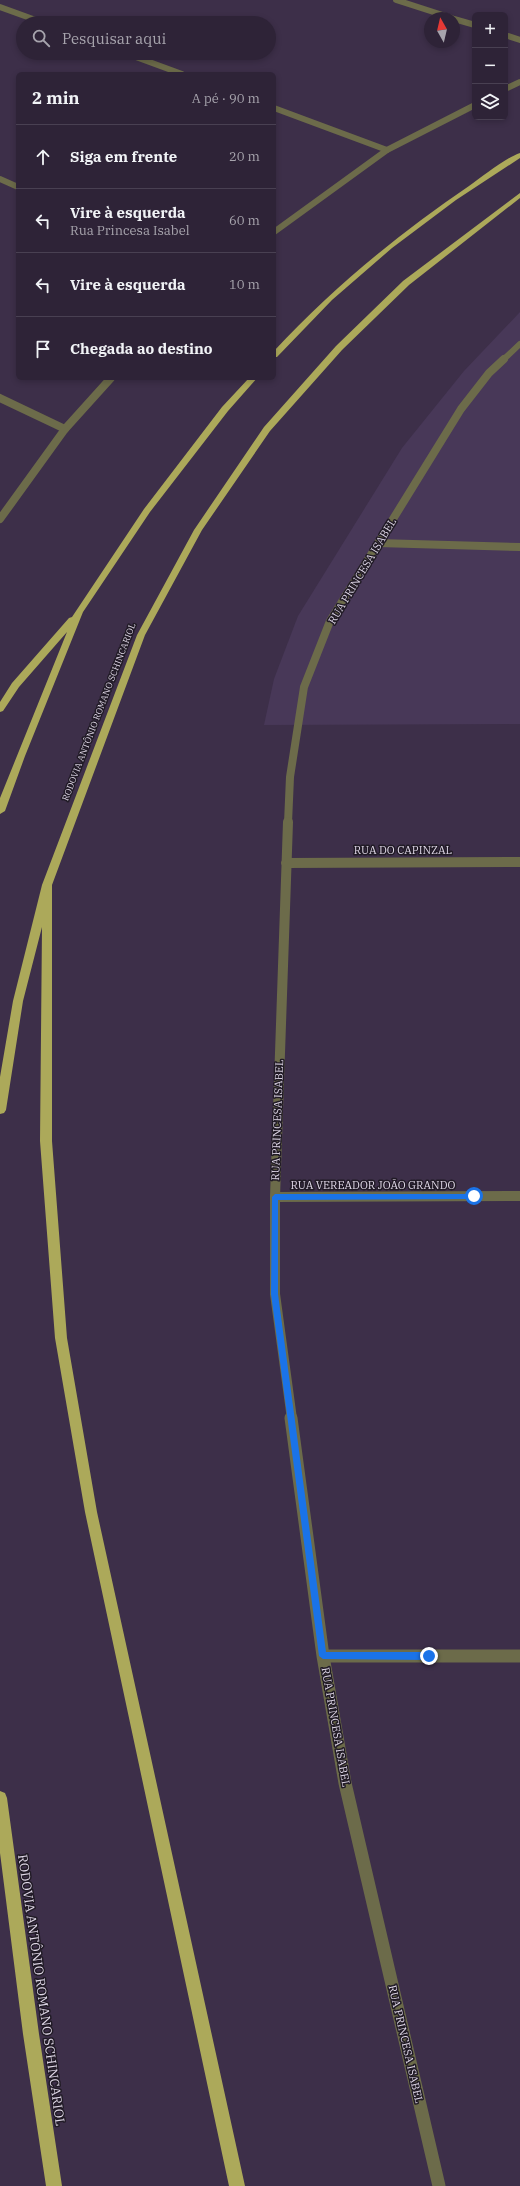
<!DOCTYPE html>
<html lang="pt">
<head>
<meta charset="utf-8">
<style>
	body { margin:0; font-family:"IBM Plex Serif",serif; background:#3a2f42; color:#f1f3f6 }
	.controls { position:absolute; right:12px; top:12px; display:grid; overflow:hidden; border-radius:6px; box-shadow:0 2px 6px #0003 }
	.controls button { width:36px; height:36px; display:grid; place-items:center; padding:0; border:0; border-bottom:1px solid #494052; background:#2e2337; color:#f1f3f6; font:20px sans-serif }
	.compass { position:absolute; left:424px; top:12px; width:36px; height:36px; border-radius:50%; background:#2e2337; box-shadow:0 2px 6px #0003; rotate:352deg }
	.stop { position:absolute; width:12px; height:12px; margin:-9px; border:3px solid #1a73e8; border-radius:50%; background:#fff }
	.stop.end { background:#1a73e8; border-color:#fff; box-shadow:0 1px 4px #0008 }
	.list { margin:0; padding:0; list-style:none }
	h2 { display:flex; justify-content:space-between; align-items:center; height:52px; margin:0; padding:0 16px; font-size:17px }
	h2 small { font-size:13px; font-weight:400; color:#a7a4ad }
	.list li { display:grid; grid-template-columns:26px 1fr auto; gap:12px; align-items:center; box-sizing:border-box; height:64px; padding:0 16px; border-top:1px solid #494052 }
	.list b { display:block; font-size:15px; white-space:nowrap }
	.list p { margin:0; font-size:13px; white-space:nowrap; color:#a7a4ad }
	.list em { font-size:13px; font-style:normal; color:#a7a4ad }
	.icon { flex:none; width:22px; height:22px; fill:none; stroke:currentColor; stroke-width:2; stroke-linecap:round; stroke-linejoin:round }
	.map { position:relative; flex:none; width:520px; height:2186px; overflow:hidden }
	.search { position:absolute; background:#2e2337; box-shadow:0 2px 6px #0003; left:16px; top:16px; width:260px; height:44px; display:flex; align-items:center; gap:10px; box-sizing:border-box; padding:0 14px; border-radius:22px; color:#a7a4ad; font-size:15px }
	.panel { position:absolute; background:#2e2337; box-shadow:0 2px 6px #0003; left:16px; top:72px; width:260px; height:308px; border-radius:6px }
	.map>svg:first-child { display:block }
</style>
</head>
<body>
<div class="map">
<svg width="520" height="2186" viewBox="0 0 520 2186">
	<rect width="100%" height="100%" fill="#3d2f49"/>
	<path fill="#483858" d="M520 312V724L264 725 274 679 298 616 402 448 464 371Z"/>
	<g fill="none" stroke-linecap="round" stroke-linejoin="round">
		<path stroke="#6c6b4a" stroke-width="8" d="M378 543 520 547"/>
		<path stroke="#6c6b4a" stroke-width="6" d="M396 0 452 18
			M0 7 44 23
			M454 19 475 25
			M505 35 520 40
			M125 53 182 74
			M274 108 387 150
			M0 179 18 187
			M503 360 520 344"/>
		<path stroke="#6c6b4a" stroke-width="8" d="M0 398 65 429
			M288 823 290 777 304 687 330 621 461 409 489 373 504 359"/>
		<path stroke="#6c6b4a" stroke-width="10" d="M288 822 275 1197V1294L292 1419
			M286 863 520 862
			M275 1197 520 1196"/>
		<path stroke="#6c6b4a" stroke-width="13" d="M291 1418 323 1656 345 1783 439 2186
			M323 1656H520"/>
		<path stroke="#6c6b4a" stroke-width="6" d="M505 89 520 82
			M274 232 387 150 475 105"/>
		<path stroke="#6c6b4a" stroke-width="8" d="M0 519 65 429 111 378"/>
		<path fill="#aca95a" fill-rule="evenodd" d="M520 153V158L456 200 392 248 332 300 277 357H274V351C333 288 398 234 469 186 482 177 505 158 520 153Z
			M520 193V198L409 285 342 350 270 431 202 530 145 635 52 885V1141L67 1338 97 1512 245 2186H229L85 1512 55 1338 40 1141 42 927 23 1001 6 1110 4 1113 0 1114V1077L13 1001 42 885 137 635 194 530 264 427 336 346 403 281Z
			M249 378H257L228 411 150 512 83 612 25 756 5 811 0 814V798L67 632 19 687 3 711 0 712V702L12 683 69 618 72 617 144 509 222 407Z
			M0 1791 5 1793 7 1798 39 2034 62 2186H46L23 2034 0 1853Z"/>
	</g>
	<path fill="#1a73e8" d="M275 1194H474L477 1196 474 1199 278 1200V1294L326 1652H429L433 1656 429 1660 323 1659 319 1656 271 1294 272 1197Z"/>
	<g text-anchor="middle" stroke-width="3" stroke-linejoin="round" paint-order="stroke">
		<g font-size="9" fill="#dfd7e7" stroke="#211b26">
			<text transform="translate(99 712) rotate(-69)" y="3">RODOVIA ANTÔNIO ROMANO SCHINCARIOL</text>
		</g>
		<g font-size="11" fill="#dfd7e7" stroke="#211b26">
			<text transform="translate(362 571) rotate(-59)" y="4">RUA PRINCESA ISABEL</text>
			<text x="403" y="854">RUA DO CAPINZAL</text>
			<text transform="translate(277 1120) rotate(-88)" y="4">RUA PRINCESA ISABEL</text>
			<text x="373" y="1189">RUA VEREADOR JOÃO GRANDO</text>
			<text transform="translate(336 1727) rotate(80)" y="4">RUA PRINCESA ISABEL</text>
			<text transform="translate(406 2044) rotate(77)" y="4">RUA PRINCESA ISABEL</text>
		</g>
		<g font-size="13" fill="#dfd7e7" stroke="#211b26">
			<text transform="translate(42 1990) rotate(82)" y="5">RODOVIA ANTÔNIO ROMANO SCHINCARIOL</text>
		</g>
	</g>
</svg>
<div class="controls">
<button>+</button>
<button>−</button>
<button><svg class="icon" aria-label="layers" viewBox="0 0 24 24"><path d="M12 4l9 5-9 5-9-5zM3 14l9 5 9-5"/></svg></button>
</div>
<svg class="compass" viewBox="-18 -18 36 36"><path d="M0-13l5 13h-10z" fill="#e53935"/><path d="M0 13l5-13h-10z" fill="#a7a4ad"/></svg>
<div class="stop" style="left:474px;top:1196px"></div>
<div class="stop end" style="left:429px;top:1656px"></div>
<div class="search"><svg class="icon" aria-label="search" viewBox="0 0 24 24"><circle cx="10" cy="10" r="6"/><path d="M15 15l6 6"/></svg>Pesquisar aqui</div>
<section class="panel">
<h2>2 min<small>A pé · 90 m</small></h2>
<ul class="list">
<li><svg class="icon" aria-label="ahead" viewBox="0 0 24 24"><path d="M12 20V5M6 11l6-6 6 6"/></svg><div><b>Siga em frente</b></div><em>20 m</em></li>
<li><svg class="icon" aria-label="left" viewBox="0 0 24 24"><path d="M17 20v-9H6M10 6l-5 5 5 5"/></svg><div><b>Vire à esquerda</b><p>Rua Princesa Isabel</p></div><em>60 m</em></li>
<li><svg class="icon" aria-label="left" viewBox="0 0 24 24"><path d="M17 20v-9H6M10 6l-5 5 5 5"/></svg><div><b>Vire à esquerda</b></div><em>10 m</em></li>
<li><svg class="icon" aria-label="arrive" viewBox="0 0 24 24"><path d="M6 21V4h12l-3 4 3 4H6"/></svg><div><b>Chegada ao destino</b></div></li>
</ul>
</section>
</div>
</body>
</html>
